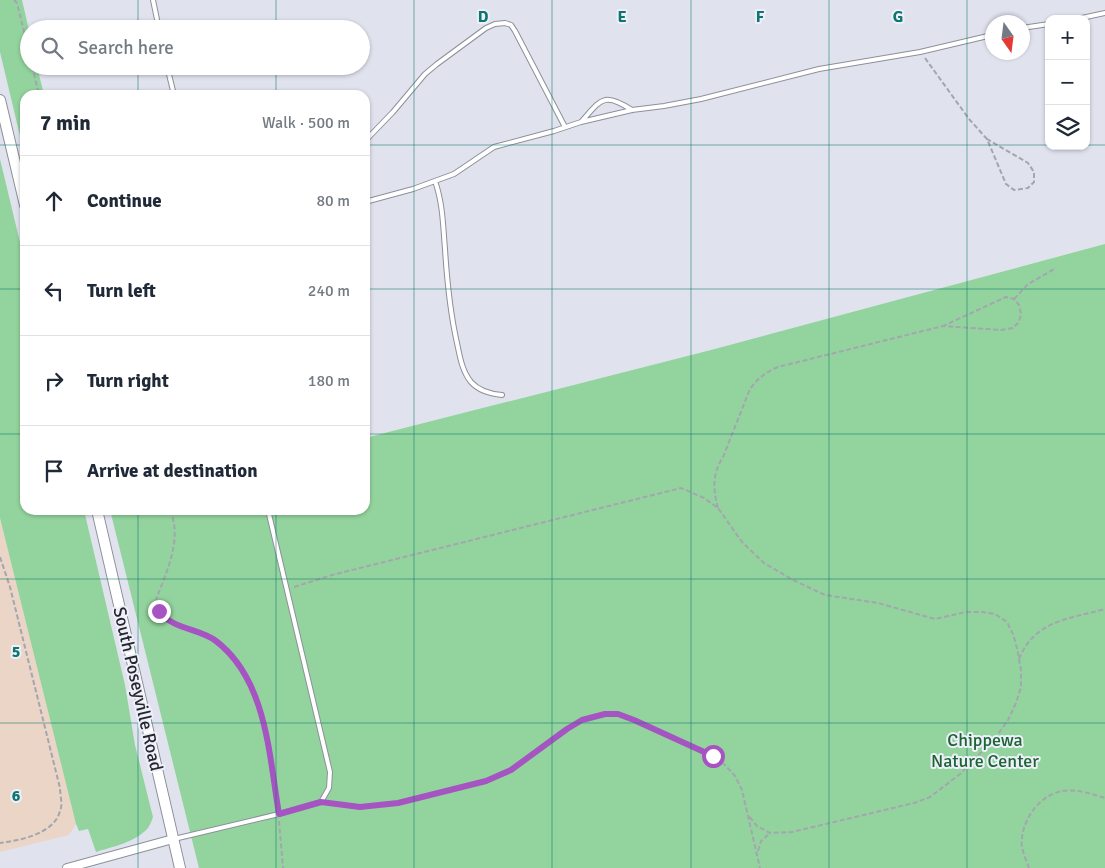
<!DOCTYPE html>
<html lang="en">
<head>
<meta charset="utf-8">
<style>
	body { margin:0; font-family:Signika,sans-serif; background:#f2f2f3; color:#1f2937 }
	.controls { position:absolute; right:15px; top:15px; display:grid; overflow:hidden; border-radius:10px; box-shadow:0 1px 4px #0004 }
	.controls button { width:45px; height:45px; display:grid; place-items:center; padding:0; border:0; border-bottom:1px solid #e0e1e3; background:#fff; color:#1f2937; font:25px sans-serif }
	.compass { position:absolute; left:985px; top:15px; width:45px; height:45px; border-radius:50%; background:#fff; box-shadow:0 1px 4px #0004; rotate:166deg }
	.stop { position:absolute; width:15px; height:15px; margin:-11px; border:4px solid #a754c3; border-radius:50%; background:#fff }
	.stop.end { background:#a754c3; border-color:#fff; box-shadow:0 1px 5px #0008 }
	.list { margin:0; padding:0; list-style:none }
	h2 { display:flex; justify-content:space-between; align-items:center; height:65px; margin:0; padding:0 20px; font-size:21px }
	h2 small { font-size:16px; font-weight:400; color:#747a83 }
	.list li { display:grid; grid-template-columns:32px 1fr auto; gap:15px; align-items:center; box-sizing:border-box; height:90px; padding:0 20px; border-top:1px solid #e0e1e3 }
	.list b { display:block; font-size:19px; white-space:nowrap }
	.list em { font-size:16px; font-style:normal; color:#747a83 }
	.icon { flex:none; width:28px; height:28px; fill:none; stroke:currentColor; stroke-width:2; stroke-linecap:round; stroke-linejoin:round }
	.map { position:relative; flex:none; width:1105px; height:868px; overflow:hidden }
	.search { position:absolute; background:#fff; box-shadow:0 1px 4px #0004; left:20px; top:20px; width:350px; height:55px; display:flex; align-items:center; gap:12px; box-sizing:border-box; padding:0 18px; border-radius:28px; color:#747a83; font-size:19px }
	.panel { position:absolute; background:#fff; box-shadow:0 1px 4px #0004; left:20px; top:90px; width:350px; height:425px; border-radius:15px }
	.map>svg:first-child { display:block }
</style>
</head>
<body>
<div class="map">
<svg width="1105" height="868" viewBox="0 0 1105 868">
	<rect width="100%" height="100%" fill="#e0e3ee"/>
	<path fill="#ead5c7" d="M0 518 76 824 69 835 0 852Z"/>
	<path fill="#93d49e" d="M0 0H22L29 30V66H37L44 95H25V157L0 52Z
		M0 159 25 263V510H84L125 685 135 745 153 817C152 820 150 825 148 828 136 842 112 847 96 852L88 829 79 831 76 824 0 518Z
		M1105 244V868H199L110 510H365V438L711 350Z"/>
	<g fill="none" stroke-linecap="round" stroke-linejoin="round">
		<g stroke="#8d909a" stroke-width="6">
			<path id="service" d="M153 0 159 29
				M1077 19 1105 13
				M1022 28 1049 24
				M167 66 174 95
				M581 122C601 100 603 91 632 110
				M365 141 393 112 425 74 437 64 486 28 495 24 505 23 511 25 515 31 565 127
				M435 181C443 204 443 226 445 249 447 281 450 312 457 343 460 357 462 371 471 382 479 391 491 394 502 395
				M365 202 413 189 454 174 494 147 554 131 581 122 632 110 664 106 701 99 819 69 920 52 992 35
				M174 839 279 814 321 802 329 788 330 772 268 510"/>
		</g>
		<g stroke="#8d909a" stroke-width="10">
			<path id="minor" d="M67 868 173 839"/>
		</g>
		<g stroke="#8d909a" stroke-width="12">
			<path id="secondary" d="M0 100 25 205
				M97 510 180 868"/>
		</g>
		<path stroke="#a3a6ae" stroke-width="2" stroke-dasharray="5 2.5" stroke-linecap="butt" d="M14 0 17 3 29 52
			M925 58 969 119 987 139 1006 184 1014 190 1028 188 1034 182V172L1028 163 987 139
			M32 66 39 95
			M1014 299 1028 284 1056 268
			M718 508C713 490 712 474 723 457L750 389C758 378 766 372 778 367L943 326 1001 330 1013 328 1019 322 1021 314 1019 305 1014 299 1006 297 943 326
			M170 510C183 540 166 572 156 600 158 627 194 629 213 639 218 642 226 648 230 653 266 697 269 755 278 809
			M0 557 10 587 60 788C60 795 63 805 60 811 54 834 21 840 0 843
			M294 587 332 575 681 488 704 498 718 508 742 542 764 563 793 580 825 595 878 603 935 619 966 612H982L995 614 1007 622 1013 634 1017 648 1021 670V687L1016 703 1008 720 996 737 960 774 930 797 914 803 792 832 770 833 757 826 748 815
			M1019 659C1035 620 1069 619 1105 609
			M328 803 360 807 397 803 486 781 511 770 567 729 582 720 605 713 618 714 634 719 713 756 725 765 735 776 742 790 760 868
			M279 821 283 868
			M758 851 761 841 770 833
			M1029 868C1026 859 1020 848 1022 838 1024 817 1041 794 1063 791 1077 789 1092 794 1105 798"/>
		<use href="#service" stroke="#fff" stroke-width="4"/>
		<use href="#minor" stroke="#fff" stroke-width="8"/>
		<use href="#secondary" stroke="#fff" stroke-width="10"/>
	</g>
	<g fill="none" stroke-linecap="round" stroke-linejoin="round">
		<path stroke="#a754c3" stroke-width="6" d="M159 611C173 630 199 628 216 641 267 680 269 756 279 814L321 802 360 807 398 803 486 781 511 770 567 729 582 720 605 714H618L634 720 713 756"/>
	</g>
	<path fill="none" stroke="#0f766e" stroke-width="1" stroke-opacity="0.55" d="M138 0V29M276 0V29M414 0V868M552 0V868M691 0V868M829 0V868M967 0V868M138 66V95M276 66V95M0 145H25M365 145H1049M1086 145H1105M0 289H25M365 289H1105M0 434H25M365 434H1105M138 510V868M276 510V868M0 579H1105M0 723H1105"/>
	<g text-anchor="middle" stroke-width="4" stroke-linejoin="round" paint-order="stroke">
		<g font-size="18" fill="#26272b" stroke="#edf0fb">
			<text transform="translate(138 689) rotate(77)" y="6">South Poseyville Road</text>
		</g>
		<g font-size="18" fill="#1c6430" stroke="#edf0fb">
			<text x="985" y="746">Chippewa<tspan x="985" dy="21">Nature Center</tspan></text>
		</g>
	</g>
	<g font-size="16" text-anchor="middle" font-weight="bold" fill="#0f766e" stroke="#edf0fb" stroke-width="4" stroke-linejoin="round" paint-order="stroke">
		<text x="483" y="22">D</text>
		<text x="622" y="22">E</text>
		<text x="760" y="22">F</text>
		<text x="898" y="22">G</text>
		<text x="16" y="657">5</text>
		<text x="16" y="801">6</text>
	</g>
</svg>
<div class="controls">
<button>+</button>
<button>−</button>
<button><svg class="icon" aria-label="layers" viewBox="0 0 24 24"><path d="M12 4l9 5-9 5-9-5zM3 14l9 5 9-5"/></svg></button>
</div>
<svg class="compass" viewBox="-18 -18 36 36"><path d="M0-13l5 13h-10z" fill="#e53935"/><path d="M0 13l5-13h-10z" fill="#747a83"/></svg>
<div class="stop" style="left:713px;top:756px"></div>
<div class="stop end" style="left:159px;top:611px"></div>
<div class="search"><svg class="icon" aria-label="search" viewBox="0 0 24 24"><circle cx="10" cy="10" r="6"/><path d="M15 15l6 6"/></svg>Search here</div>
<section class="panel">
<h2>7 min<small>Walk · 500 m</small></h2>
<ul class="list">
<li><svg class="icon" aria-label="ahead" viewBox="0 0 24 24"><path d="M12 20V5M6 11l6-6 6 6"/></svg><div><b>Continue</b></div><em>80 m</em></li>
<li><svg class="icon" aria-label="left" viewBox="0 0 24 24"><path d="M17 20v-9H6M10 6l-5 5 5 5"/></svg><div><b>Turn left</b></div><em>240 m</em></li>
<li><svg class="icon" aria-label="right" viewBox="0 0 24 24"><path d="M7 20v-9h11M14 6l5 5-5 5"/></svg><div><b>Turn right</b></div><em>180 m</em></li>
<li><svg class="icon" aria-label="arrive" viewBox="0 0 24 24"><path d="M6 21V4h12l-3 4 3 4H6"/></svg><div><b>Arrive at destination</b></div></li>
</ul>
</section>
</div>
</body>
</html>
